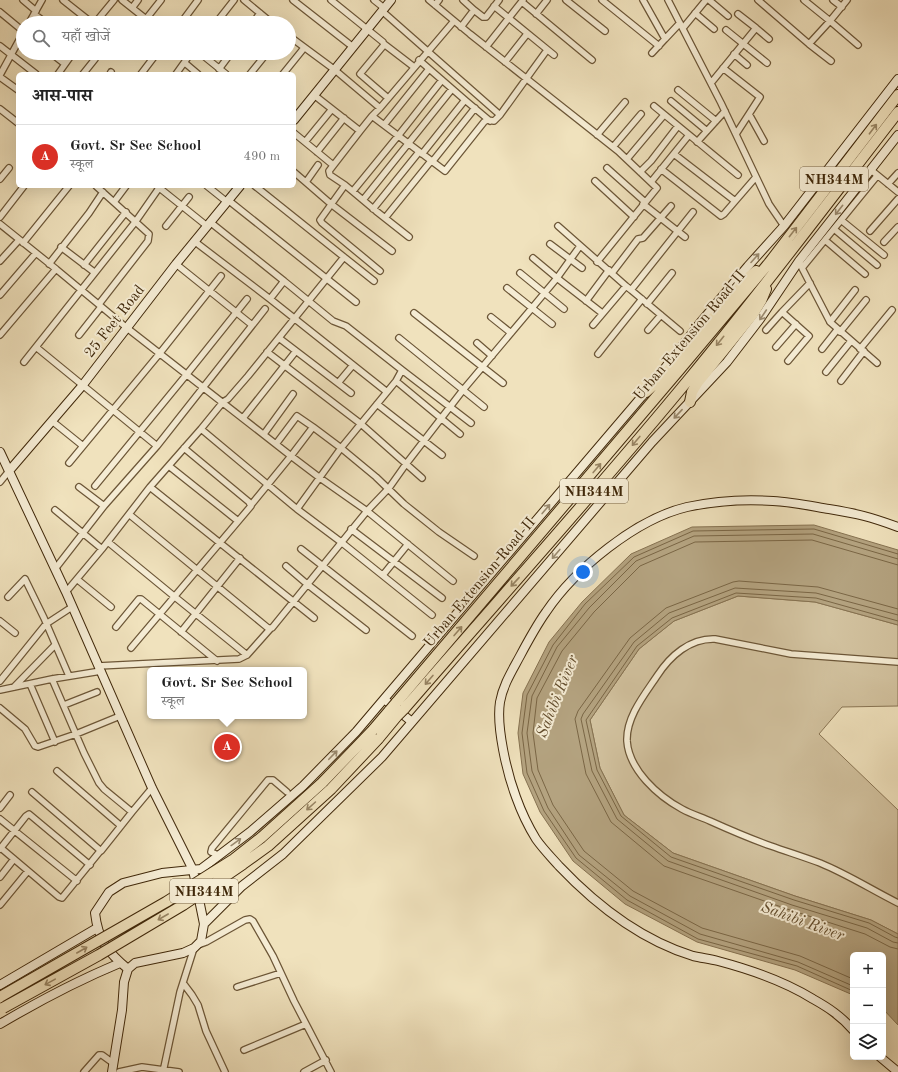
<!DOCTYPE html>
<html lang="hi">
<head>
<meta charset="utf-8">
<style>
	body { margin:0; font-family:"Old Standard TT","Noto Serif Devanagari",serif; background:#f6f6f6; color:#222 }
	.controls { position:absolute; right:12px; bottom:12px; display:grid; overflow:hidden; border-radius:6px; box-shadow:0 4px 16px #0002 }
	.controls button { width:36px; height:36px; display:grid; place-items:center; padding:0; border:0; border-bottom:1px solid #e0e0e0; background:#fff; color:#222; font:20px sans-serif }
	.you { position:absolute; left:583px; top:572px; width:14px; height:14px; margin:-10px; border:3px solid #fff; border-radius:50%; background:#1a73e8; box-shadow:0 0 0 6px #1a73e833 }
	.badge { display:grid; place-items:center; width:26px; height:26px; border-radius:50%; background:#d93025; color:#fff; font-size:13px; font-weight:700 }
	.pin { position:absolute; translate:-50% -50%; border:2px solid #fff; box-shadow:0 1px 4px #0006 }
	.popup { position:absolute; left:147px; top:667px; width:160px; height:52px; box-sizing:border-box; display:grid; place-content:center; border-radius:6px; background:#fff; filter:drop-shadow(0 1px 3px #0005); font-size:13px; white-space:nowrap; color:#767676 }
	.popup b { font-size:15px; color:#222 }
	.popup::after { content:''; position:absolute; left:50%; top:100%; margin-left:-8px; border:8px solid transparent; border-top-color:#fff }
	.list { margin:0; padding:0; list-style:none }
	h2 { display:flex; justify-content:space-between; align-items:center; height:52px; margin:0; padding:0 16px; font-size:17px }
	h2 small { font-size:13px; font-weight:400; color:#767676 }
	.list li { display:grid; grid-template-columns:26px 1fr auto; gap:12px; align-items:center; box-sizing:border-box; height:64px; padding:0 16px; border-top:1px solid #e0e0e0 }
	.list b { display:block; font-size:15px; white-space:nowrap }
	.list p { margin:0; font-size:13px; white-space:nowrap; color:#767676 }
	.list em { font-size:13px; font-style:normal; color:#767676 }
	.icon { flex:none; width:22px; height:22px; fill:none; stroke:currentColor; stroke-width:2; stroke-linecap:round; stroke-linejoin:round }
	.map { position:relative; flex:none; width:898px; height:1072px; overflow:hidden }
	.search { position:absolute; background:#fff; box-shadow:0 4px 16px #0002; left:16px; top:16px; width:280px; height:44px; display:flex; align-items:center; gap:10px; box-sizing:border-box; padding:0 14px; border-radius:22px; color:#767676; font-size:15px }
	.panel { position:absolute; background:#fff; box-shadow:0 4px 16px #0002; left:16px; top:72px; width:280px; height:116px; border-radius:6px }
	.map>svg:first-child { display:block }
</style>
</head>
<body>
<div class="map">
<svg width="898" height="1072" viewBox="0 0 898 1072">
	<rect width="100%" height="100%" fill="#f0e2bd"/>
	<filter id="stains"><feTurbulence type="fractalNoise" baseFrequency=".005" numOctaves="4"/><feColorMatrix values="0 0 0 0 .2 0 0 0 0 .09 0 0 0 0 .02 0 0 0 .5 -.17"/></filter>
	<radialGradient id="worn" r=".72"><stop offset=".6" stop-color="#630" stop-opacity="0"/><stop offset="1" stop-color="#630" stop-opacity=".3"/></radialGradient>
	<path fill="#d2c29f" stroke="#897554" d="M738 596 815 602 898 625V706L842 707 819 734 898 810V934L871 920 795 896 673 853 624 815 600 768 590 720 639 649 674 621Z"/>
	<path fill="#b4a380" stroke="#867251" d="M814 525 898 550V625L815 602 738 596 674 621 639 649 590 720 600 768 624 815 673 853 795 896 871 920 898 934V1025L883 1009V955H853V995L795 970 697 942 625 904 573 861 540 812 523 774 518 733 523 693 549 642 582 602 631 554 692 527Z"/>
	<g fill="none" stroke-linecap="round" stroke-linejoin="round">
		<path stroke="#7a6645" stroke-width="1" d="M898 609 818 587 739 581 733 582 666 608 630 638 578 711 575 719 586 774 611 822 664 866 790 910 865 934 890 947 898 949
			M898 615 816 593 735 588 669 613 634 642 583 714 581 719 592 771 617 819 668 861 792 905 867 928 893 942 898 943
			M898 621 816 598 736 593 672 618 637 646 586 720 597 770 621 816 671 857 794 900 869 923 895 937 898 938
			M853 979 800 956 702 928 633 891 584 851 553 805 538 770 533 733 537 698 562 651 594 612 640 566 695 542 812 540 898 565
			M853 986 798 962 700 934 630 896 579 855 548 808 532 771 527 733 532 696 557 647 589 608 636 561 694 536 813 534 898 559
			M853 991 797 966 698 939 627 900 576 858 544 811 527 773 522 733 527 695 553 645 585 604 634 557 693 531 814 529 898 554"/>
		<g stroke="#6c5637" stroke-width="8">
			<path id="street" d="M23 0 36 11
				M63 0 92 23
				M122 0 151 23
				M244 0 272 23
				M293 0 353 47
				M331 0 383 42 384 45 360 74 388 98
				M374 0 384 8
				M429 0 470 34 618 151 657 188 597 262
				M566 0 605 31
				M602 0 659 46
				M643 0 665 39 680 23
				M668 0 721 103 769 204 784 226
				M709 0 728 16
				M758 0 809 44 830 21 858 45
				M804 0 830 21 847 0
				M833 0 842 7
				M522 2 592 60
				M435 5 439 0
				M494 6 554 55
				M132 8 138 0
				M474 10 483 17H486L499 0
				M0 12 23 31
				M695 13 714 29
				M34 14 46 23
				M536 14 547 0
				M738 14 756 28
				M146 19 161 0
				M29 23 42 0
				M95 23 114 0
				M181 23 198 0
				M216 23 234 0
				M253 23 260 13
				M461 27 474 10 463 0
				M683 28 706 0
				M726 30 767 63
				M289 36 335 70 380 108 372 116 445 171 484 122 487 120 494 121 500 115 382 11
				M384 44 414 67
				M809 44 831 61
				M0 46 36 74
				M486 47 523 0
				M51 53 65 64
				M200 53 226 74
				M652 53 665 39
				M734 54 747 65
				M419 60 465 100 422 154
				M505 62 527 34
				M185 63 198 74
				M723 68 760 97 749 114 764 141
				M219 69 231 53
				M58 74 73 53
				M83 74 95 59
				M110 74 111 72
				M141 74 157 53
				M176 74 191 53
				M250 74 267 53
				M283 74 304 48
				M0 75 23 33
				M0 77 18 90
				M711 83 756 28 769 39
				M678 90 716 121
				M314 95 360 131 372 116
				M465 100 490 121
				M671 101 707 131
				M654 106 738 175
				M380 108 454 21
				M0 109 18 123
				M500 115 547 50
				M384 125 429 69
				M294 133 333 165
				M736 134 749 114
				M597 135 625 102
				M305 142 332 109
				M697 142 725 111
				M613 147 641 114
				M317 152 344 118
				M674 154 735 201
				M627 159 664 115
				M432 162 475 108
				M607 168 645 202
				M661 169 721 216 724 214 756 177
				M871 170 898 192
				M294 172 331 204 392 251
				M640 172 651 161 678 126
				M0 179 9 168
				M595 181 634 217
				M306 182 318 165
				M651 182 689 135
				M888 184 898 173
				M345 185 330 175 329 171 360 131
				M96 186 149 234 148 241 99 304
				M157 186 207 226
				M207 186 227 202
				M255 186 374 281
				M353 191 398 136 442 80
				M228 200 356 302
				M363 200 452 89
				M114 202 126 186
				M643 204 685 237
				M373 209 419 152
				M0 217 24 186
				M385 218 431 161
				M841 220 884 255
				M210 222 284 281 270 299
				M0 224 56 269
				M166 226 189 197
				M558 226 626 286 593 325
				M834 229 877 265
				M870 231 898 199
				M825 240 865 274
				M194 241 270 299 387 392
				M884 242 898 227
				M23 243 69 186
				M550 244 582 268
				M580 246 557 278 602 313
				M61 247 94 272
				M533 258 557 278 532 308 552 324
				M0 261 19 240
				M799 261 802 268 877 176
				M49 264 89 213 103 192
				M176 264 252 325
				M84 265 126 212
				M802 268 830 322 877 363
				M380 271 322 223 320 220 345 185 376 211 409 237
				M520 273 564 309
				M612 273 638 239 643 238 671 206
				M284 281 333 321 346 326 402 370 396 381 341 448 297 509
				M626 286 631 290 693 212
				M631 290 680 331
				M0 295 36 253
				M586 301 609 270
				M647 304 672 273
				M414 313 503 383
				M491 317 511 333
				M830 322 855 290
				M648 330 661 315
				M766 330 782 312
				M840 332 866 300
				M0 335 56 269 127 328 291 456 320 478 367 511 453 581
				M79 335 101 307
				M279 338 351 393
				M399 338 484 407
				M477 343 492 356
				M36 347 157 446
				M776 347 796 324
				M822 349 837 330
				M860 349 892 310
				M267 352 361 424 422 478
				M598 354 642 299
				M788 361 809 336 782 312 810 283
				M24 362 136 221 159 188
				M402 370 471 423
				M826 372 851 341
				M396 381 460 434
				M841 381 864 351
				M338 383 353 365
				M377 404 442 455
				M243 418 296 351
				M52 421 83 446
				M201 429 297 509 341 542 432 615
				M264 434 293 394
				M276 444 297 416 313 427
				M69 463 160 353 221 276
				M169 466 238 521
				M0 482 9 471
				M95 486 187 374 247 299
				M150 487 314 618
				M251 505 291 456 313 427 341 448 376 477 404 504 439 532 474 556
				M104 506 157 446 265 309
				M55 510 102 549
				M130 515 268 628H272L367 511 389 488 406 464 463 390 532 308 507 288
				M351 529 442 598
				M108 542 175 597 247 655
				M301 549 412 636
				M286 566 307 584 366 630
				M55 569 104 506 79 487
				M383 575 408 544
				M78 580 111 607
				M66 592 102 549 150 487 201 429 223 402 228 399 248 376 344 257
				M8 597 25 579 44 618 69 676
				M0 621 15 633
				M116 627 139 599H141L217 661
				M181 632 240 558
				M131 648 251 506 249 502 184 448
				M898 662 791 654 715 639C690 638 670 656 657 676 645 694 626 717 627 741 629 770 658 796 682 809 691 814 701 817 710 821 730 830 751 839 771 846 788 852 804 857 820 863 847 874 872 890 898 903
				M98 666 239 659 247 655 271 628
				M52 679 84 753 99 783 104 789 132 812 152 788
				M0 681 46 624 72 607
				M30 684 55 742
				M14 687 55 645
				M0 690 52 679 101 671
				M64 705 97 692
				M0 708 25 729 35 746 38 747 76 734 120 716
				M57 771 121 826
				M32 792 101 851 132 812
				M0 808 10 795
				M0 819 77 881
				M1 848 59 897 62 898 101 850
				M0 849 26 816 29 814 90 865
				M218 855 211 852 212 848 268 780H273L287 792
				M0 877 14 859
				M0 905 28 871
				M198 945 206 942 245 920 250 919 253 921 273 956 294 1001 331 1072
				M183 983 192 995 198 1005 206 1031 225 1072
				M237 987 281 973
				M244 1050 306 1024
				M84 1072 99 1055H102L113 1063
				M119 1072 142 1067 179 1072
				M163 1072 180 992 194 948
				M304 1072 326 1060"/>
		</g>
		<g stroke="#40280a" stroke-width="10">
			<path id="secondary" d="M294 120 391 0
				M661 373 700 323 748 266 784 226 898 79
				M0 452 66 592 152 788 193 870 204 924 201 941 194 948 183 953 135 963 128 969 124 982 122 1010 112 1072
				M9 471 82 386 176 264 240 186
				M384 699 412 722
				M204 924 242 886 283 854 382 757 652 442 727 362 760 319 799 261 898 135
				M128 969C107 952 98 939 95 913L109 892 123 883 162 873 201 869 250 832 303 786 356 732 384 699 649 388
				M0 985 97 928
				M0 1024C39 1001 79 980 120 963
				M853 1030C841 1016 829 1008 813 999 784 981 752 970 718 961 710 959 702 958 693 956 641 940 596 905 559 866 551 857 543 849 536 839 528 826 521 811 516 797 507 773 496 727 500 702 503 685 512 671 520 656 528 641 536 626 546 612 575 569 636 519 687 507 715 501 745 499 773 501 792 502 811 506 829 509 841 511 853 513 864 516 876 519 887 523 898 527
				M880 1057 898 1072"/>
		</g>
		<g stroke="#40280a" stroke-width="12">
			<path id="highway" d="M646 392C671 370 691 346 712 319 726 303 739 284 756 271
				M690 402 692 392 698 382 753 314 761 301 766 289
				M396 703 680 369 769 263 898 95
				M404 709C499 599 597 491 689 379 761 292 829 201 898 112
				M373 730 390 710
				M378 739 397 716"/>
		</g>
		<use href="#street" stroke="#f5ecd4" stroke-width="5.5"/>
		<use href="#secondary" stroke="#f5ecd4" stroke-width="8"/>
		<use href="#highway" stroke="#f0e2bd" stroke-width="10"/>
		<g stroke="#40280a" stroke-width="12" stroke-linecap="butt">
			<path id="highway-bridge" d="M390 710 396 703
				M397 716 404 709
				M0 997 166 902 234 859 262 837 322 783 373 730
				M3 1008 99 955 183 905 243 864 268 846 331 789 378 739"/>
		</g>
		<use href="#highway-bridge" stroke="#f0e2bd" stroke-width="10"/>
	</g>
	<defs><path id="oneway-shaft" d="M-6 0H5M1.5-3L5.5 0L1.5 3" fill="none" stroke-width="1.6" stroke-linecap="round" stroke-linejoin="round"/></defs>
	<g stroke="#988564">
		<use href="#oneway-shaft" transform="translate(873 129) rotate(-53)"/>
		<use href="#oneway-shaft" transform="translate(793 232) rotate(-52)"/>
		<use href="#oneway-shaft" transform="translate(720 341) rotate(129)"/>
		<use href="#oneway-shaft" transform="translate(636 441) rotate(130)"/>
		<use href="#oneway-shaft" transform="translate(597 468) rotate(-50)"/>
		<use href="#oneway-shaft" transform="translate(515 582) rotate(133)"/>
		<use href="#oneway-shaft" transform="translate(458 631) rotate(-49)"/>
		<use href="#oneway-shaft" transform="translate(429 680) rotate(131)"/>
		<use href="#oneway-shaft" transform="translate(311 806) rotate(138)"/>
		<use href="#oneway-shaft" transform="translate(163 917) rotate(150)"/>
		<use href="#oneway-shaft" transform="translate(82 950) rotate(-30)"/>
		<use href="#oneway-shaft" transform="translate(50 982) rotate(151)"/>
	</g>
	<g stroke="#9a8a6f">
		<use href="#oneway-shaft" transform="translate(839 210) rotate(128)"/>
		<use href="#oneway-shaft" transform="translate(755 258) rotate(-48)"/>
		<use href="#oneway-shaft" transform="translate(763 315) rotate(124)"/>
		<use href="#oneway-shaft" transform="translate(678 414) rotate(133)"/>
		<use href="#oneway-shaft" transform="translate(546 509) rotate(-50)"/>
		<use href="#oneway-shaft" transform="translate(556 554) rotate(130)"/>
		<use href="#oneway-shaft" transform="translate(333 755) rotate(-46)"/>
		<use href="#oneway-shaft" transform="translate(236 842) rotate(-36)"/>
	</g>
	<g text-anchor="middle" stroke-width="4" stroke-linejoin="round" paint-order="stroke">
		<g fill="#f5ecd4" stroke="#766347" stroke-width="1">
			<rect x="800" y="167" width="68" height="24" rx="3"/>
			<rect x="560" y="479" width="68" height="24" rx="3"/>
			<rect x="170" y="879" width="68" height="24" rx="3"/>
		</g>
		<g font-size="14" font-weight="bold" fill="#40280a">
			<text x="834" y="184">NH344M</text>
			<text x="594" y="496">NH344M</text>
			<text x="204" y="896">NH344M</text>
		</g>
		<g font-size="15" fill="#40280a" stroke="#f5ecd4">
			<text transform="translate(114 321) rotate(-52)" y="5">25 Feet Road</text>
			<text transform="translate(689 335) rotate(-50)" y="5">Urban Extension Road-II</text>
			<text transform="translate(479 582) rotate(-50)" y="5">Urban Extension Road-II</text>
		</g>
		<g font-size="16" font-style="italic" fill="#634d2d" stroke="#f5ecd4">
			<text transform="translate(556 696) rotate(-68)" y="6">Sahibi River</text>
			<text transform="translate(803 920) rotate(20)" y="6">Sahibi River</text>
		</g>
	</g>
	<rect width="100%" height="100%" filter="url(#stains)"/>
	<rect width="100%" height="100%" fill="url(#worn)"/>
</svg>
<div class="controls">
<button>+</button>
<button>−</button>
<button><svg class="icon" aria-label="layers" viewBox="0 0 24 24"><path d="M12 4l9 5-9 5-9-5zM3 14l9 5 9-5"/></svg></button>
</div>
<div class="you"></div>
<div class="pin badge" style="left:227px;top:747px">A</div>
<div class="popup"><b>Govt. Sr Sec School</b>स्कूल</div>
<div class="search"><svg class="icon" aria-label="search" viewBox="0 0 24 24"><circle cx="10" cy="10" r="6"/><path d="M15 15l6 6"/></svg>यहाँ खोजें</div>
<section class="panel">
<h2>आस-पास<small></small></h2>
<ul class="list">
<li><span class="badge">A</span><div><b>Govt. Sr Sec School</b><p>स्कूल</p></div><em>490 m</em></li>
</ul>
</section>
</div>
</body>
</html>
